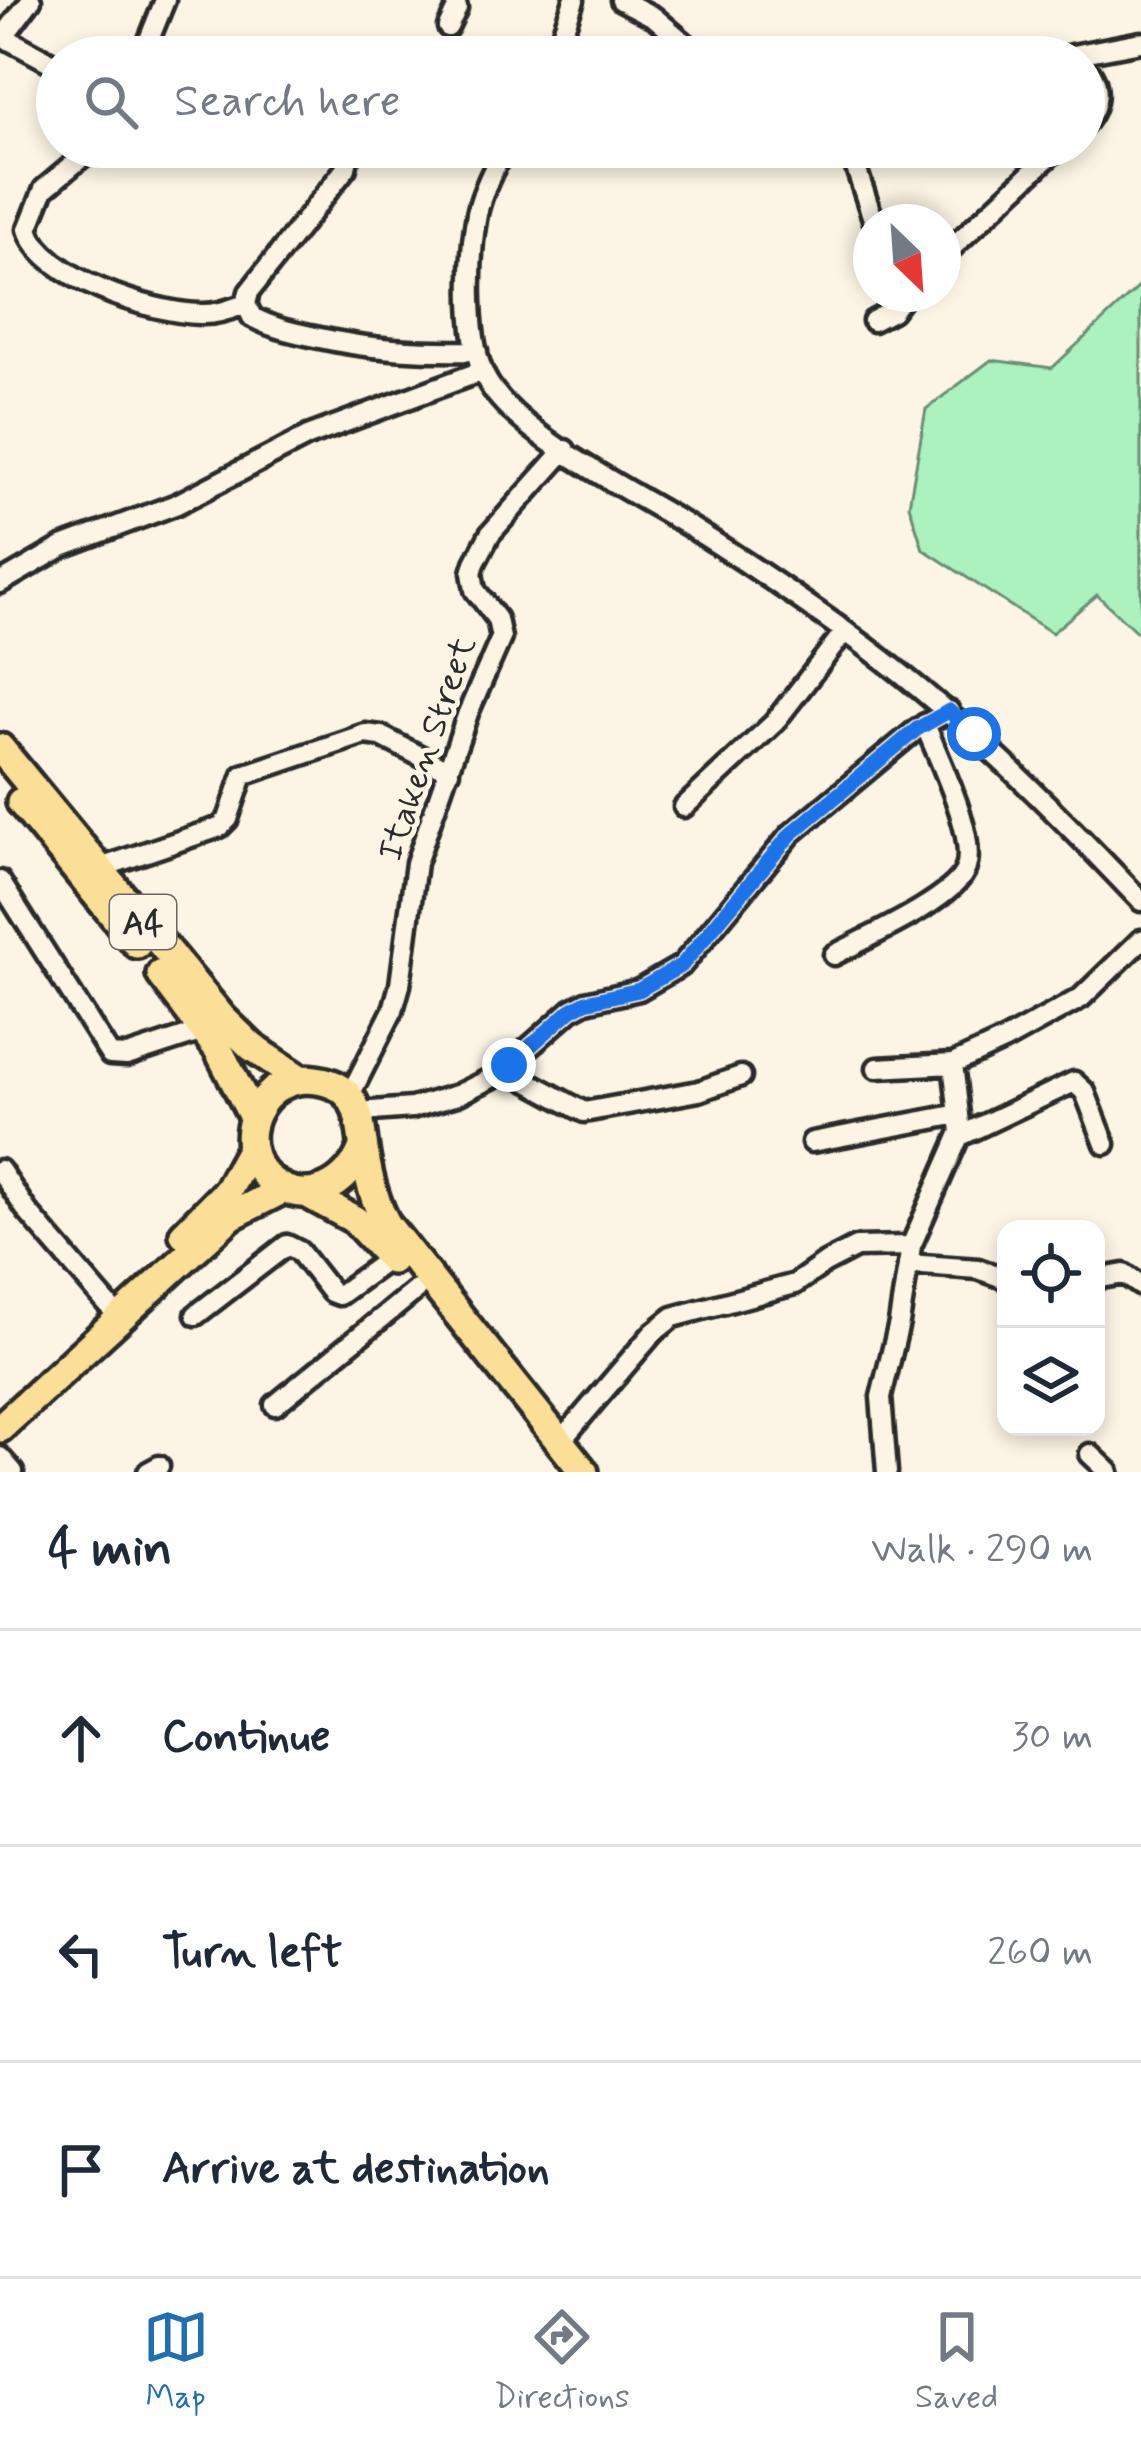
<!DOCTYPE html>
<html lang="en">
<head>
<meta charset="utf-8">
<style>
	body { margin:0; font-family:Mynerve,sans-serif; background:#f2f2f3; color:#1f2937 }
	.controls { position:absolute; right:36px; bottom:36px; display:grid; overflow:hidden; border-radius:24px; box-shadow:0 6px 18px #0003 }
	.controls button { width:108px; height:108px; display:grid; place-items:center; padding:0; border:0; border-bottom:3px solid #e0e1e3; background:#fff; color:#1f2937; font:60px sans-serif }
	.compass { position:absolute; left:853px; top:204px; width:108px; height:108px; border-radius:50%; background:#fff; box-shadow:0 6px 18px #0003; rotate:155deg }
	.stop { position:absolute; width:36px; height:36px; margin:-27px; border:9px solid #1a73e8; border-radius:50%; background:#fff }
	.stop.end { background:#1a73e8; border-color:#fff; box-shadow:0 3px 12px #0008 }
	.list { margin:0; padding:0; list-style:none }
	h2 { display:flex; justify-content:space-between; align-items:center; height:156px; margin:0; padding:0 48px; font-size:51px }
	h2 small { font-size:39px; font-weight:400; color:#747a83 }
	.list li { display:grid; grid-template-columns:78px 1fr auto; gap:36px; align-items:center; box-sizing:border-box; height:216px; padding:0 48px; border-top:3px solid #e0e1e3 }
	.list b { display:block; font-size:45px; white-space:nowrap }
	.list em { font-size:39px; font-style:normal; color:#747a83 }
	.icon { flex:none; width:66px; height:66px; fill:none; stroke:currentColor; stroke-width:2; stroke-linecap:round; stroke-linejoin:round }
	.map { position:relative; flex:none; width:1141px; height:1472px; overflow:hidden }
	.search { position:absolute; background:#fff; box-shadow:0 6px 18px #0003; left:36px; right:36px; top:36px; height:132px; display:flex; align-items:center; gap:30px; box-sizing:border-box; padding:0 42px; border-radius:66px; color:#747a83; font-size:45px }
	.sheet { height:804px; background:#fff }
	nav { display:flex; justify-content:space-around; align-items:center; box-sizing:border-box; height:168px; border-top:3px solid #e0e1e3; background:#fff; font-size:33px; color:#747a83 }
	nav a { display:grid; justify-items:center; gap:6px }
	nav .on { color:#1f6fb2 }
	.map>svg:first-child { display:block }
</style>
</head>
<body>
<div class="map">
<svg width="1141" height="1472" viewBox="0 0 1141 1472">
	<rect width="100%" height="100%" fill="#fcf5e5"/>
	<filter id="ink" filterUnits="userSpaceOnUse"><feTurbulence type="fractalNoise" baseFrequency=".00833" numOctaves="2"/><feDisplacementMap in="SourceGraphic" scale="24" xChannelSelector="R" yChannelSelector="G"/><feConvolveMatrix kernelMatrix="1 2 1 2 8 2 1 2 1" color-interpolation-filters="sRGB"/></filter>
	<g filter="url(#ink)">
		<path fill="#abf2be" stroke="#6b8e74" stroke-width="3" d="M1141 285V636L1097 595 1052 633 923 549 909 505 926 409 991 360 1052 368Z"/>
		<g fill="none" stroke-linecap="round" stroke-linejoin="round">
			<g stroke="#2b2b2b" stroke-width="27">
				<path id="minor" d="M621 0 654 17 701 57
					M448 27 457 8 455 0
					M0 35 57 66
					M3 37 31 0
					M142 57 165 0
					M554 57 574 0
					M1062 57 1141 42
					M1084 65C1102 82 1100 106 1084 124
					M87 147 81 158 44 189 28 229C42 278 153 313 200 314 216 315 231 309 246 304
					M343 147 348 159 346 168 249 292 246 304 252 317C272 328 293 332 315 337 373 350 418 352 477 351
					M505 147C494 168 482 191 477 214 469 257 465 347 489 384 524 440 638 494 695 530 747 562 797 597 846 632 955 710 1049 804 1141 901
					M849 147 874 222
					M943 256 1059 147
					M873 321 892 311 905 294
					M0 583 62 547 177 504 308 436 482 371
					M684 807 774 723 845 631
					M100 868 220 827 228 819 243 775 365 734 381 736 449 771
					M0 881 110 1055 127 1056 206 1030
					M834 955C864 939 957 898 966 868 977 835 937 756 925 724
					M877 1068 953 1064 1005 1040 1081 998 1141 940
					M505 1069 584 1112 699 1091 741 1076
					M349 1097 393 1010 400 985 416 863 468 713 501 638 497 619 475 590 472 573 475 563 490 534 565 450
					M359 1112 412 1108 457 1095 498 1075 571 1010 586 1002 639 990 682 965 791 834 917 729 949 711
					M960 1136 1074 1082 1085 1092 1105 1144
					M812 1142 959 1114
					M0 1170 27 1211 109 1306
					M908 1264 978 1269 1006 1279
					M1096 1279 1124 1274 1141 1286
					M196 1315 287 1245 299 1251 331 1292 339 1295 390 1258
					M275 1405 416 1290
					M560 1442 653 1333 673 1317 795 1284 825 1263 856 1247 911 1246
					M1090 1454 1109 1472
					M0 1457 13 1472
					M148 1472 159 1466
					M887 1472 881 1397 899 1323 911 1246 961 1132 953 1064"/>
			</g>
			<g stroke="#2b2b2b" stroke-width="36">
				<path id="highway" d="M0 748 223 1019 252 1047 300 1079
					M21 802 137 944
					M161 974 218 1049 253 1117
					M363 1147C349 1186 305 1210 269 1179 227 1142 261 1072 316 1080 362 1086 359 1121 365 1156 369 1181 375 1203 387 1225L584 1472
					M306 1193 355 1220 392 1260
					M184 1234 228 1190 251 1148
					M0 1428 231 1216 284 1189"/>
			</g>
			<use href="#minor" stroke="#fcf5e5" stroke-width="18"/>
			<use href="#highway" stroke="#fbdf96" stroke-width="27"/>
		</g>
	</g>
	<g fill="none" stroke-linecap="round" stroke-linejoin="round" filter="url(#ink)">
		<path stroke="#1a73e8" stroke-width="15" d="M509 1065 571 1010 586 1002 639 990 682 965 791 834 917 729 949 711 974 734"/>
	</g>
	<g text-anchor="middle" stroke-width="10" stroke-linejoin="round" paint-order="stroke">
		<rect fill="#fcf5e5" stroke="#6a6863" stroke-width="3" x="110" y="895" width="66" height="54" rx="9"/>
		<g font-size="33" font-weight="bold" fill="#2b2b2b">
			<text x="143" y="934">A4</text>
		</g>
		<g font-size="36" fill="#2b2b2b" stroke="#fcf5e5">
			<text transform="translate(425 748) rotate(-71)" y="13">Itaken Street</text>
		</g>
	</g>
</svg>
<div class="controls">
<button><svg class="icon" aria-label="locate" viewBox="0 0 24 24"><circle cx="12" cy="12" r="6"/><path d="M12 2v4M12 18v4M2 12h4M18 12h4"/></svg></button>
<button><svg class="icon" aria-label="layers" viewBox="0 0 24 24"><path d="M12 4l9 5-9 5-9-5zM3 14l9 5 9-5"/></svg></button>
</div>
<svg class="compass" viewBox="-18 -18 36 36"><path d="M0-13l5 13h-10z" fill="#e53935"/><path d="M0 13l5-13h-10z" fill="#747a83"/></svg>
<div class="stop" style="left:974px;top:734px"></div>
<div class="stop end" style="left:509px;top:1065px"></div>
<div class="search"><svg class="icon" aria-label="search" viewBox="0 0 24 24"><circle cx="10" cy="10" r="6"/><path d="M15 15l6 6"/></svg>Search here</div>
</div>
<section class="sheet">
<h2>4 min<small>Walk · 290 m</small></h2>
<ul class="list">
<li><svg class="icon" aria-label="ahead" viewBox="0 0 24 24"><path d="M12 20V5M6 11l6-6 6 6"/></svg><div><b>Continue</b></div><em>30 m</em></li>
<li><svg class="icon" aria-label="left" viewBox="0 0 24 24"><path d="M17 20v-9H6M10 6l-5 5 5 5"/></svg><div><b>Turn left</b></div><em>260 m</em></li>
<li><svg class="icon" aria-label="arrive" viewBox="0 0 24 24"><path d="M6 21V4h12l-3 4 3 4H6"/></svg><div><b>Arrive at destination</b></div></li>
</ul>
</section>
<nav>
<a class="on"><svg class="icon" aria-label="map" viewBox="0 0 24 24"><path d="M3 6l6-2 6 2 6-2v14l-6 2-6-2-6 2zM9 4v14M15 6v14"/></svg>Map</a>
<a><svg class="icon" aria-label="directions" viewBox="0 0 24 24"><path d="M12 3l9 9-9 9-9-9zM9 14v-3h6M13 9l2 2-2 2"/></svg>Directions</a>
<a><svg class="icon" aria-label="saved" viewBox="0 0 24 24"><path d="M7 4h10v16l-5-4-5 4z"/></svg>Saved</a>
</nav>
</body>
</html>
